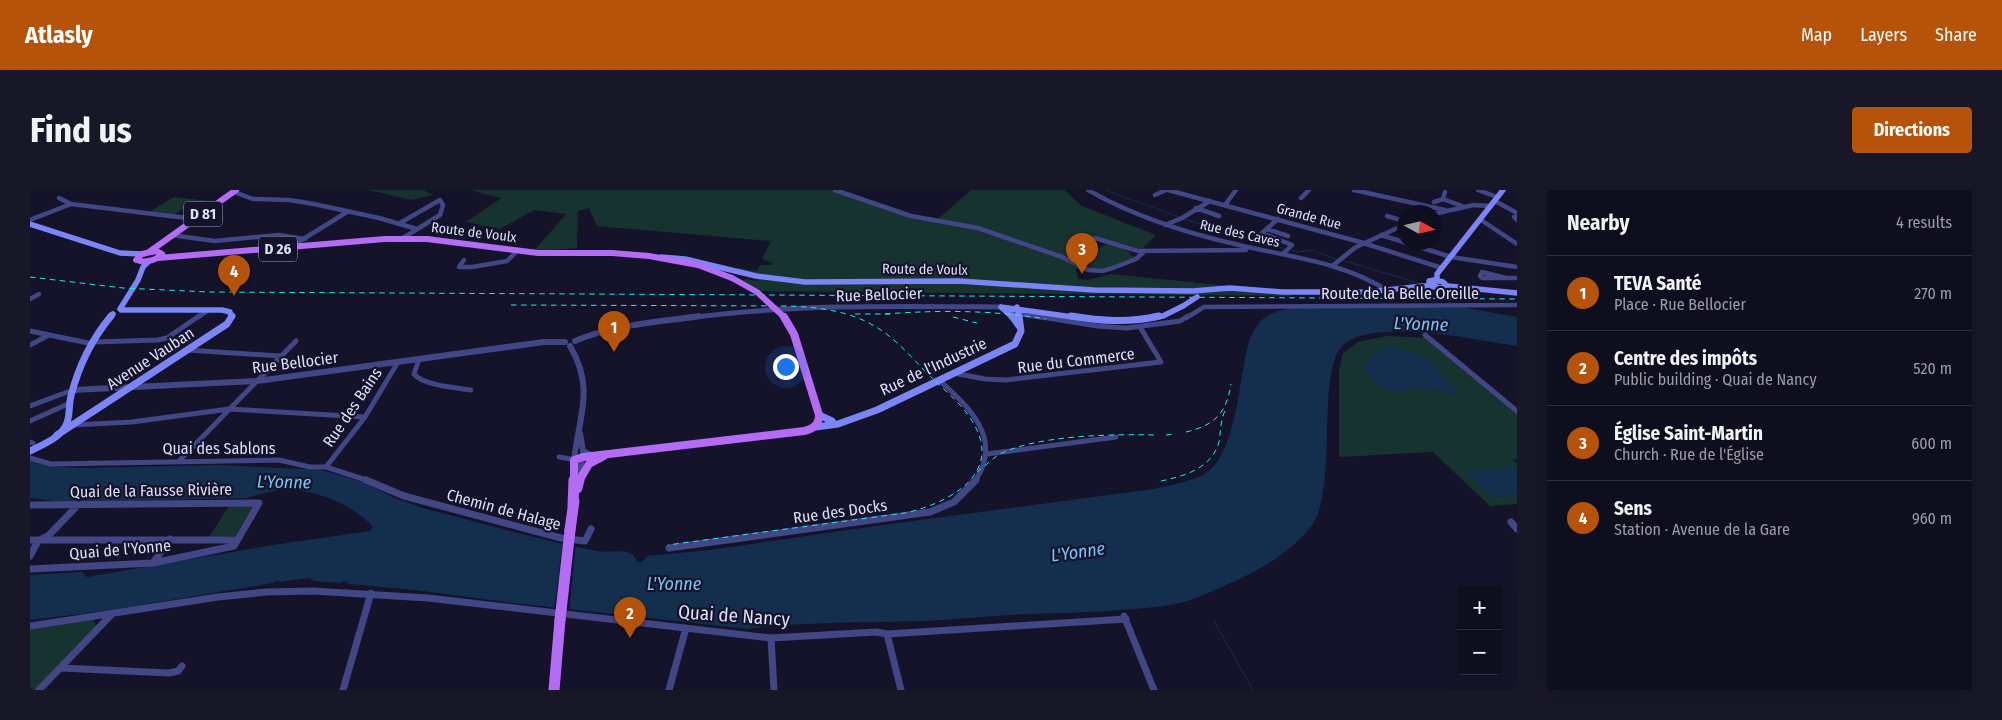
<!DOCTYPE html>
<html lang="en">
<head>
<meta charset="utf-8">
<style>
	body { margin:0; font-family:"Fira Sans Condensed",sans-serif; background:#181728; color:#f1f3f6 }
	.controls { position:absolute; right:15px; bottom:15px; display:grid; overflow:hidden; border-radius:5px; box-shadow:0 5px 20px #0002 }
	.controls button { width:45px; height:45px; display:grid; place-items:center; padding:0; border:0; border-bottom:1px solid #2f2e3d; background:#0f0e1f; color:#f1f3f6; font:25px sans-serif }
	.compass { position:absolute; left:1367px; top:15px; width:45px; height:45px; border-radius:50%; background:#0f0e1f; box-shadow:0 5px 20px #0002; rotate:98deg }
	.you { position:absolute; left:755px; top:176px; width:18px; height:18px; margin:-12px; border:4px solid #fff; border-radius:50%; background:#1a73e8; box-shadow:0 0 0 8px #1a73e833 }
	.badge { display:grid; place-items:center; width:32px; height:32px; border-radius:50%; background:#b45309; color:#fff; font-size:16px; font-weight:700 }
	.pin { position:absolute; translate:-50% -41px; filter:drop-shadow(0 1px 2px #0008) }
	.pin::after { content:''; position:absolute; top:26px; width:18px; height:15px; background:inherit; clip-path:polygon(0 0,100% 0,50% 100%) }
	.list { margin:0; padding:0; list-style:none }
	h2 { display:flex; justify-content:space-between; align-items:center; height:65px; margin:0; padding:0 20px; font-size:21px }
	h2 small { font-size:16px; font-weight:400; color:#9b9ca4 }
	.list li { display:grid; grid-template-columns:32px 1fr auto; gap:15px; align-items:center; box-sizing:border-box; height:75px; padding:0 20px; border-top:1px solid #2f2e3d }
	.list b { display:block; font-size:19px; white-space:nowrap }
	.list p { margin:0; font-size:16px; white-space:nowrap; color:#9b9ca4 }
	.list em { font-size:16px; font-style:normal; color:#9b9ca4 }
	.map { position:relative; flex:none; width:1487px; height:500px; overflow:hidden; border-radius:5px }
	header { display:flex; align-items:center; gap:30px; box-sizing:border-box; height:70px; padding:0 25px; background:#b45309; color:#fff }
	header strong { font-size:24px }
	nav { display:flex; gap:28px; margin-inline-start:auto; font-size:18px }
	.intro { display:flex; align-items:center; justify-content:space-between; box-sizing:border-box; height:120px; padding:0 30px }
	h1 { margin:0; font-size:35px }
	.button { padding:12px 22px; border-radius:5px; background:#b45309; color:#fff; font-size:18px; font-weight:700 }
	main { display:flex; gap:30px; padding:0 30px }
	aside { flex:1; background:#0f0e1f; border-radius:5px; box-shadow:0 5px 20px #0002 }
	.map>svg:first-child { display:block }
</style>
</head>
<body>
<header>
<strong>Atlasly</strong>
<nav><a>Map</a><a>Layers</a><a>Share</a></nav>
</header>
<div class="intro"><h1>Find us</h1><a class="button">Directions</a></div>
<main>
<div class="map">
<svg width="1487" height="500" viewBox="0 0 1487 500">
	<rect width="100%" height="100%" fill="#141329"/>
	<path fill="#16332f" fill-rule="evenodd" d="M339 0H393L403 5 381 10Z
		M440 0H808L888 27 908 29 941 0H1034L1052 16 1126 45 1112 59 1066 46 1059 49 1057 53 1059 59 1053 60 1050 78 1046 79 1048 89 1058 90 1081 84 1259 102 1262 106 731 101 712 90 717 89 726 91 729 89 706 80 709 78 727 81 730 75H741L743 73 732 69 741 51 567 36 559 18 548 21 547 58 504 61 536 24 504 20 470 39 436 32 471 8Z
		M144 7 188 12C178 19 171 26 160 27L181 14 165 12 143 25 119 22Z
		M1079 53 1101 63 1100 65 1106 67C1092 73 1073 85 1058 77L1062 62Z
		M1357 146 1403 148 1487 221V269L1483 270 1487 273V280L1484 277 1464 307 1487 305V314L1460 316 1403 262 1309 267V181L1313 163 1328 152ZM1396 169 1428 204 1387 198 1367 202Z
		M224 315 205 346 179 347 199 316Z
		M63 430 67 436 6 500H0V437Z"/>
	<path fill="#132f4d" d="M1271 117 1436 118 1487 127V156C1447 150 1352 129 1317 152 1283 173 1310 295 1282 335 1256 371 1205 392 1166 408 1146 416 1126 417 1105 419 1069 422 1035 423 1000 424 964 425 930 429 894 431 836 433 776 431 718 439L484 413 385 400 318 394V392L313 391 312 393 284 391 279 388 249 392V390L243 393 82 420 0 430V385L52 382 57 387 243 355 340 341 343 337C326 317 294 304 268 300 250 298 232 304 215 308L32 312 0 308V270L21 276 50 278 190 275 292 280 332 292 365 308 393 318C451 333 509 350 567 361 581 364 602 355 607 372H612L617 366 680 360 838 337 1124 299C1140 295 1169 291 1181 279 1203 258 1208 205 1214 175 1217 158 1219 143 1232 130 1242 120 1258 119 1271 117Z
		M1362 157 1384 163 1397 169 1429 204 1387 198 1367 202 1348 197 1333 176 1342 165Z
		M1484 277 1487 280V305L1464 307 1435 282Z"/>
	<path fill="#141329" d="M533 350 546 353 539 422 524 420Z"/>
	<g fill="none" stroke-linecap="round" stroke-linejoin="round">
		<path stroke="#132f4d" stroke-width="1" d="M1075 0 1149 27
			M1154 29 1255 59
			M1262 60 1268 62 1282 60 1305 69
			M1311 70 1388 93
			M1405 100 1420 107
			M1184 431 1223 500"/>
		<path stroke="#414685" stroke-width="4.5" d="M805 0 881 26 948 38 1032 67 1058 80 1072 81 1083 78 1106 69 1115 61
			M1058 0C1105 27 1156 43 1209 55 1260 67 1313 72 1358 101
			M1138 0 1330 52 1412 78
			M1324 0 1415 20
			M1448 0 1467 7
			M204 2 223 9 259 10 284 14 349 28 387 39
			M1125 5 1136 0
			M29 8 41 14 165 29
			M1271 8 1279 0
			M1413 9 1432 16
			M1465 11 1487 23
			M1404 12 1413 9 1415 2
			M1195 15 1206 0
			M1166 18 1189 26
			M1404 24 1443 15 1461 16
			M1357 26 1374 31
			M1487 27H1484L1487 30
			M1248 29 1232 43 1262 55 1253 64
			M0 30 41 14
			M1451 30 1487 54
			M370 33 410 10 413 15 410 25 373 48
			M1135 35 1152 28 1180 11
			M1237 39 1258 46
			M141 45 185 51 248 45 275 49
			M1351 45 1421 67 1487 77
			M262 56 317 22
			M434 70 429 77H442L477 71 487 61
			M1302 76 1326 57 1374 35
			M1053 78 1060 65 1062 50 1065 48 1108 61 1216 60
			M1452 82 1476 88H1452L1450 86Z
			M1476 88H1487
			M0 109 9 104
			M977 122 1014 128
			M167 128 179 120
			M1156 128 1174 117 1487 115"/>
		<path stroke="#414685" stroke-width="5" d="M1006 126 1067 136 1097 138 1150 131 1158 126
			M0 141 63 154
			M1395 145 1487 221
			M64 152 128 150 137 148 169 126
			M0 155 19 145
			M157 160 251 166
			M389 169 384 184C392 195 427 198 441 200
			M923 183 955 189 976 190 1131 172 1110 137
			M909 190C939 217 974 249 945 291
			M0 216 43 200
			M0 231 40 213
			M42 235 102 232 199 219 335 227
			M0 252 3 253
			M957 264 1086 247
			M529 267 546 270
			M0 268 21 274 249 270 280 277H296L339 291
			M149 271 266 151
			M296 277 335 227 368 172"/>
		<path stroke="#414685" stroke-width="7" d="M336 290 374 306 531 348 555 351 561 339
			M0 315 229 313 204 356 123 373 0 379
			M1481 332 1487 339
			M0 350H206
			M639 358 900 322 924 312 946 290
			M0 366 8 351 19 345 47 316
			M123 373 140 349
			M1094 426 1124 500
			M0 436 188 407 237 402 283 401 398 408 741 448 847 442 857 444 1096 429
			M857 444 871 500
			M741 448 744 500
			M31 478 139 483 148 481 152 476
			M9 500 81 425
			M313 500 341 403
			M639 500 656 438"/>
		<path stroke="#414685" stroke-width="5" d="M659 128C762 114 867 116 971 117"/>
		<path stroke="#414685" stroke-width="6" d="M545 151C581 135 630 132 669 126
			M540 156C565 198 549 226 544 270
			M43 200 227 191 514 152H535
			M550 243 553 261 561 265
			M549 287 553 263"/>
		<path stroke="#7b85f6" stroke-width="5.5" d="M0 34 90 63 112 64
			M631 67 655 69 726 86 775 92 929 91 1064 100 1163 101 1200 98 1252 102H1338L1393 96 1405 97
			M1404 90 1413 92 1418 97 1409 98 1399 93V91Z
			M1407 90V84L1473 0
			M1418 96 1487 103
			M971 117 1050 128
			M971 117 983 128
			M987 117 989 128
			M90 119 108 90 113 77 119 71
			M91 120H192L200 122 201 128
			M80 128 83 124
			M1123 128 1133 126 1153 116"/>
		<path stroke="#7b85f6" stroke-width="7" d="M982 126 989 136
			M1041 126C1071 131 1099 133 1129 126
			M789 225 802 231
			M786 237 808 234 847 220 985 154 991 141 989 126
			M27 245 197 134 202 126
			M0 261C12 255 28 249 35 237 41 228 38 216 41 206 48 178 62 149 81 126"/>
		<path stroke="#b46cf5" stroke-width="6" d="M126 61 132 64C125 71 116 73 106 70L112 64Z
			M119 62 206 0
			M128 68 355 49H397L508 63H582L619 66 668 75 702 88"/>
		<path stroke="#b46cf5" stroke-width="8" d="M544 291V270L553 267 774 241C783 239 789 235 789 225L764 144 754 127
			M549 291 559 274 574 266"/>
		<path stroke="#b46cf5" stroke-width="11" d="M547 298 549 290
			M543 316 544 290
			M540 340 544 311
			M524 500 530 430"/>
		<path stroke="#17efee" stroke-width="1" stroke-dasharray="5.5 4.5" stroke-linecap="butt" d="M0 87 93 98 178 102 1487 109
			M481 115 758 116C785 117 814 120 839 133 863 145 881 167 899 185 915 201 935 216 945 236 972 286 916 314 875 323L638 355
			M825 124H860
			M855 124C909 120 962 120 1016 129
			M923 127 947 133
			M1156 242C1185 235 1196 224 1201 194
			M1136 245 1146 244
			M947 282C954 277 961 270 968 265 1005 245 1083 244 1125 245
			M1131 291C1155 286 1182 278 1189 252 1191 241 1190 231 1195 221"/>
		<path stroke="#7b85f6" stroke-width="5.5" d="M1153 116 1167 107"/>
		<path stroke="#b46cf5" stroke-width="6" d="M702 88 727 102 754 127"/>
		<path stroke="#b46cf5" stroke-width="11" d="M530 430 540 340"/>
	</g>
	<g text-anchor="middle" stroke-width="4.5" stroke-linejoin="round" paint-order="stroke">
		<g font-size="14" fill="#dedefd" stroke="#141329">
			<text transform="translate(1279 26) rotate(15)" y="5">Grande Rue</text>
			<text transform="translate(444 42) rotate(7)" y="5">Route de Voulx</text>
			<text transform="translate(1210 43) rotate(13)" y="5">Rue des Caves</text>
			<text transform="translate(895 79) rotate(1)" y="5">Route de Voulx</text>
		</g>
		<g fill="#141329" stroke="#a1a1bd" stroke-width="1">
			<rect x="154" y="11.5" width="38" height="25" rx="4"/>
			<rect x="229" y="46.5" width="38" height="25" rx="4"/>
		</g>
		<g font-size="15" font-weight="bold" fill="#dedefd">
			<text x="173" y="29">D 81</text>
			<text x="248" y="64">D 26</text>
		</g>
		<g font-size="16" fill="#dedefd" stroke="#141329">
			<text x="1370" y="109">Route de la Belle Oreille</text>
			<text transform="translate(849 104) rotate(-2)" y="6">Rue Bellocier</text>
			<text transform="translate(120 168) rotate(-33)" y="6">Avenue Vauban</text>
			<text transform="translate(1046 170) rotate(-7)" y="6">Rue du Commerce</text>
			<text transform="translate(265 172) rotate(-7)" y="6">Rue Bellocier</text>
			<text transform="translate(903 176) rotate(-25)" y="6">Rue de l'Industrie</text>
			<text transform="translate(322 217) rotate(-56)" y="6">Rue des Bains</text>
			<text x="189" y="264">Quai des Sablons</text>
			<text transform="translate(121 300) rotate(-1)" y="6">Quai de la Fausse Rivière</text>
			<text transform="translate(474 319) rotate(15)" y="6">Chemin de Halage</text>
			<text transform="translate(810 321) rotate(-8)" y="6">Rue des Docks</text>
			<text transform="translate(90 359) rotate(-5)" y="6">Quai de l'Yonne</text>
		</g>
		<g font-size="18" font-style="italic" fill="#73c6f5" stroke="#141329">
			<text transform="translate(1391 134) rotate(2)" y="6">L'Yonne</text>
			<text transform="translate(254 292) rotate(1)" y="6">L'Yonne</text>
			<text transform="translate(1048 362) rotate(-8)" y="6">L'Yonne</text>
			<text x="644" y="400">L'Yonne</text>
		</g>
		<g font-size="19" fill="#dedefd" stroke="#141329">
			<text transform="translate(704 425) rotate(4)" y="7">Quai de Nancy</text>
		</g>
	</g>
</svg>
<div class="controls">
<button>+</button>
<button>−</button>
</div>
<svg class="compass" viewBox="-18 -18 36 36"><path d="M0-13l5 13h-10z" fill="#e53935"/><path d="M0 13l5-13h-10z" fill="#9b9ca4"/></svg>
<div class="you"></div>
<div class="pin badge" style="left:584px;top:162px">1</div>
<div class="pin badge" style="left:600px;top:448px">2</div>
<div class="pin badge" style="left:1052px;top:84px">3</div>
<div class="pin badge" style="left:204px;top:106px">4</div>
</div>
<aside>
<h2>Nearby<small>4 results</small></h2>
<ul class="list">
<li><span class="badge">1</span><div><b>TEVA Santé</b><p>Place · Rue Bellocier</p></div><em>270 m</em></li>
<li><span class="badge">2</span><div><b>Centre des impôts</b><p>Public building · Quai de Nancy</p></div><em>520 m</em></li>
<li><span class="badge">3</span><div><b>Église Saint-Martin</b><p>Church · Rue de l'Église</p></div><em>600 m</em></li>
<li><span class="badge">4</span><div><b>Sens</b><p>Station · Avenue de la Gare</p></div><em>960 m</em></li>
</ul>
</aside>
</main>
</body>
</html>
